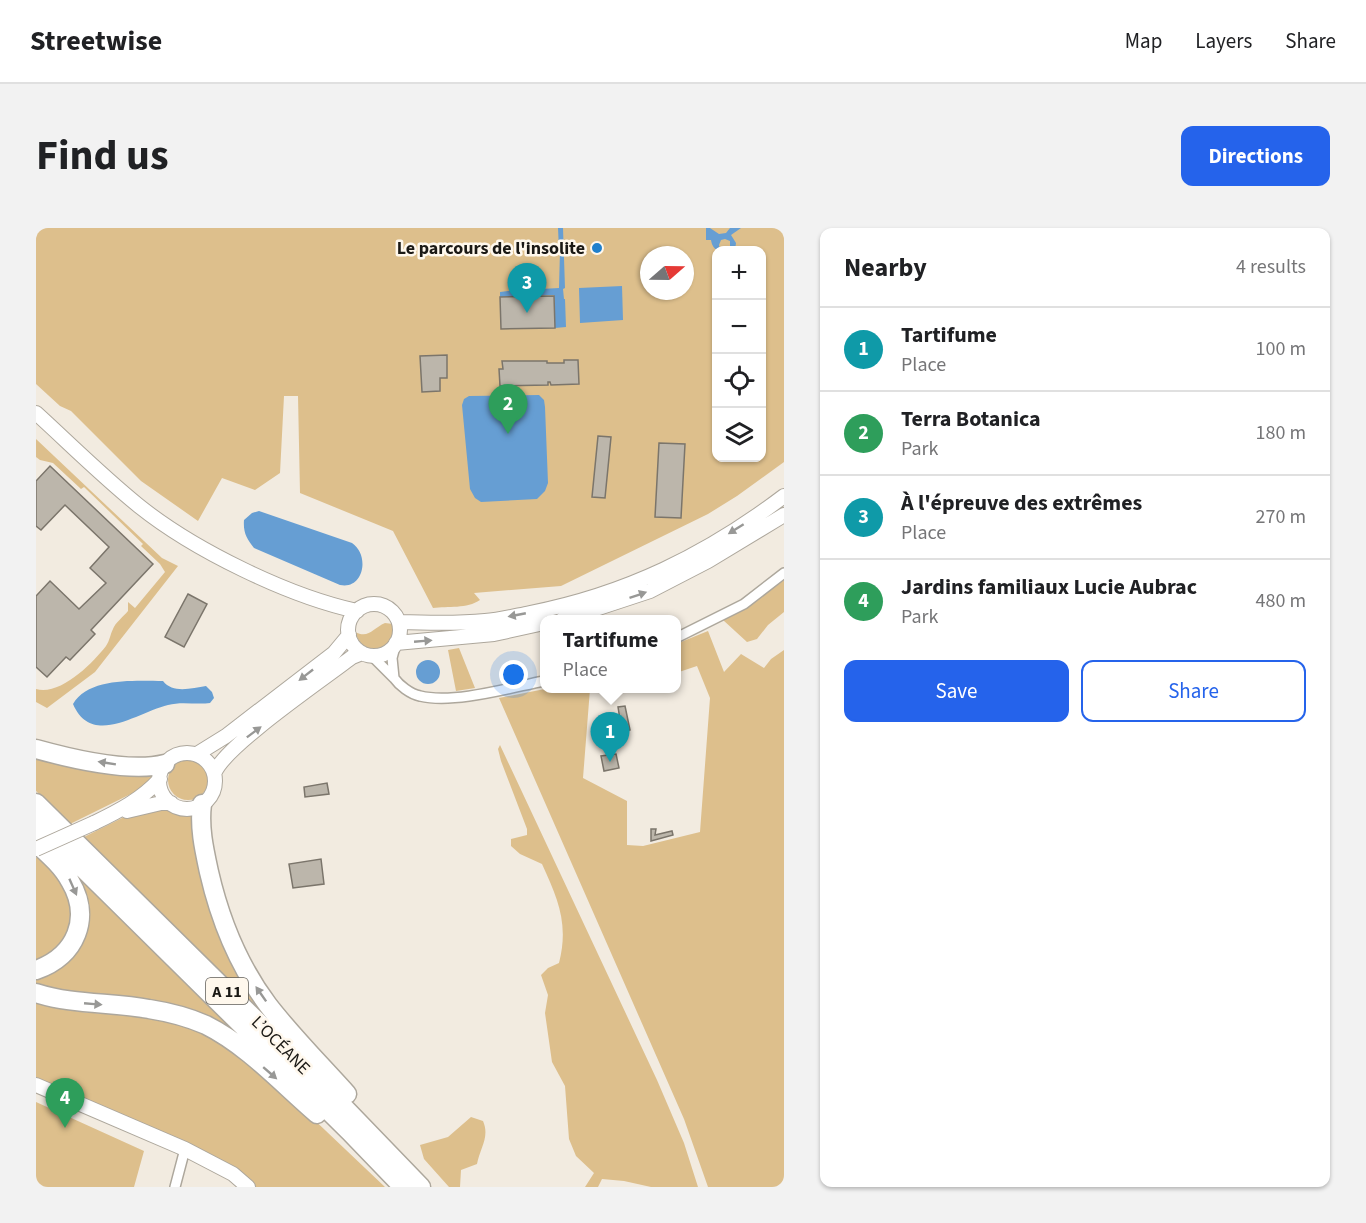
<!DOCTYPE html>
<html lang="en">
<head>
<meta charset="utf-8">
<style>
	body { margin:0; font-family:"Source Sans 3",sans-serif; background:#f2f2f2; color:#202124 }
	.controls { position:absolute; right:18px; top:18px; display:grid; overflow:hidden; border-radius:12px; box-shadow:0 2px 4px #0004 }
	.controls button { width:54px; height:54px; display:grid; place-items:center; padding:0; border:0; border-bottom:2px solid #e0e0e0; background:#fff; color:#202124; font:30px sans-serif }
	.compass { position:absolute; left:604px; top:18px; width:54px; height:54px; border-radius:50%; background:#fff; box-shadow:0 2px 4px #0004; rotate:70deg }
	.you { position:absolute; left:478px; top:447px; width:21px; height:21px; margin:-15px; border:4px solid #fff; border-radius:50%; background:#1a73e8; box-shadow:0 0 0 9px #1a73e833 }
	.badge { display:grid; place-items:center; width:39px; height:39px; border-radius:50%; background:#2563eb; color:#fff; font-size:20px; font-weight:700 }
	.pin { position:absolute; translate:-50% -50px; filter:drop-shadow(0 2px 3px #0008) }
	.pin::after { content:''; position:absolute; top:32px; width:21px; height:18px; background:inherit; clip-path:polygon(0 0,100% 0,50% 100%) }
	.popup { position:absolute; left:504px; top:387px; width:141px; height:78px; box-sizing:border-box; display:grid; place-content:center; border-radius:12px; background:#fff; filter:drop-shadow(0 2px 4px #0005); font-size:20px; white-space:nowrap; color:#757577 }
	.popup b { font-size:22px; color:#202124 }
	.popup::after { content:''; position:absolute; left:50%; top:100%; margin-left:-12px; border:12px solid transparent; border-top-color:#fff }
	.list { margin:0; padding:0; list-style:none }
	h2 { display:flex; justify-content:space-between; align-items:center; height:78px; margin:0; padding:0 24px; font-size:26px }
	h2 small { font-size:20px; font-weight:400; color:#757577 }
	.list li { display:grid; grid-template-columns:39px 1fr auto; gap:18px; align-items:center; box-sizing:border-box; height:84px; padding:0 24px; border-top:2px solid #e0e0e0 }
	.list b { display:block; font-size:22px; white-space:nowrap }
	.list p { margin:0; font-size:20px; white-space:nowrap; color:#757577 }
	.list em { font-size:20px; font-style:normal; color:#757577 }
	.actions { display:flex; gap:12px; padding:18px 24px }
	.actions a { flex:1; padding:14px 0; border:2px solid #2563eb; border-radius:12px; text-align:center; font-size:21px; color:#2563eb }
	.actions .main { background:#2563eb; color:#fff }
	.icon { flex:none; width:33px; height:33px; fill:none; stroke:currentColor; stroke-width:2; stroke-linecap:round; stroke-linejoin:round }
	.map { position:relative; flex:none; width:748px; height:959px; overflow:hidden; border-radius:12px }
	header { display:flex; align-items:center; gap:36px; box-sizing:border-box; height:84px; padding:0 30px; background:#fff; border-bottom:2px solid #e0e0e0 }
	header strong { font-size:28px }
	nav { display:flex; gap:33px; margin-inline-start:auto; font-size:21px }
	.intro { display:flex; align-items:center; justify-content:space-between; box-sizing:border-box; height:144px; padding:0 36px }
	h1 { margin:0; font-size:42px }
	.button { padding:15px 27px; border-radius:12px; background:#2563eb; color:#fff; font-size:21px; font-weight:700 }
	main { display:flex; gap:36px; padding:0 36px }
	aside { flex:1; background:#fff; border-radius:12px; box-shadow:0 2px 4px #0004 }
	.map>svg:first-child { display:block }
</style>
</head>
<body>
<header>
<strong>Streetwise</strong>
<nav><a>Map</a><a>Layers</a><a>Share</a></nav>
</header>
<div class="intro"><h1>Find us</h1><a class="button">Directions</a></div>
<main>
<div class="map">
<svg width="748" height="959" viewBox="0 0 748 959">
	<rect width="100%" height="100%" fill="#f2ebe0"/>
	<path fill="#ddbf8c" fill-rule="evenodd" d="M0 0H748V234L701 268 672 286 525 358 438 365 444 372C431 381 412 378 397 380L357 303 264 265 262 168H248L244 245 219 262 186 250 162 293 105 253 35 183 24 178 0 156ZM680 22H726V230H680ZM613 27H649V63H613Z
		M0 211 126 330 142 338 59 444 11 480 0 474V461C24 468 56 436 70 418 74 412 74 407 77 401 79 395 88 388 92 383V374L99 380 129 344 124 336 105 318 107 316 48 259 45 261 17 235 4 232 0 229Z
		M748 352V384L732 397 721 411 711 414 687 392 718 373Z
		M349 395 357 396C363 424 328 433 319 404 333 411 337 400 349 395Z
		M672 403 688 444 705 426 728 440 735 431 748 422V959H672L648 891 463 470 509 461H554L547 550 591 573V617L607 618 664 604 674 470 661 438 640 445V416Z
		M423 420 439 460 420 463 412 422Z
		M464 517 621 852 648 915 662 959H615L588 953 566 951 562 959H549L558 945 540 928 533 911 529 858 516 834 509 785 512 767 505 747 512 740 523 735C533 696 522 671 506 636L484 626 475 618V611L491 607V601L465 533 462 521Z
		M0 526 114 546 116 548 114 552 105 561 34 596 0 563Z
		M132 552a20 20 0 1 1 40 0a20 20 0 1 1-40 0Z
		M126 579 148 588 160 586 222 769 215 776 48 609 88 589Z
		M5 628 17 641 36 671V700L19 725 0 734V630Z
		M40 646 242 845 183 800 0 761V745L36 722Z
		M0 774 45 784 123 790 151 799 181 812 203 827 270 884 349 959H220L207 947 179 930 0 849Z
		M0 874 108 923 98 959H0Z
		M435 889 447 893C454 909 444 920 441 936L425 942 424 959H413L388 931 384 917 412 909Z"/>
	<path fill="#669ed3" d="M522 0H527L529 60 527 61 528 71H529L530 99 519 100 518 67 464 69V64L480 62 479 39H487V62L523 60 524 23 523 22Z
		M670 0H674L683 6 690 5 694 0H705L695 7 700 15 699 22H694V13L689 11 685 12 683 17 684 22C679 23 676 18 675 12H670Z
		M586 58 587 92 544 95 543 60Z
		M503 167 508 172 509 179 512 255 509 263 501 271 445 274 439 270 434 261 426 177 428 171 433 168Z
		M223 283 316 315C334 327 328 362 304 357L218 320C211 311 207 305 208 292L216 285Z
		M380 444a12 12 0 1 1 24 0a12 12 0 1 1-24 0Z
		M127 453C137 466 156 460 170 458L176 464 178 470 174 475C160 477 146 473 132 477 102 484 56 520 37 476 53 449 100 453 127 453Z"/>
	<path fill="#bcb6ab" stroke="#7b756b" stroke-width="1.5" d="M518 68 519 100 465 101 464 69Z
		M411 127V150H404V163L386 164 384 128Z
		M528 132H542L543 156 515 157 514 154H512V157L464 158 463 141H467L466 133H511V135H528Z
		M562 208 575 209 569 270 556 269Z
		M623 215 649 216 645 290 619 289Z
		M14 238 117 336 55 402 59 406 34 432 30 429 11 449 0 439V368L14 353 43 381 70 355 54 340 73 319 29 277 5 302 0 298V253Z
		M152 366 171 376 148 419 129 409Z
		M589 478 594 502 586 504 582 479Z
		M580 526 583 540 568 543 565 528Z
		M291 555 293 566 269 569 268 559Z
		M615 601H620L619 607 636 603 637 607 615 613Z
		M285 631 288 656 257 660 253 636Z"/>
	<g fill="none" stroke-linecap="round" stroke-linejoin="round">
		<g stroke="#ada79c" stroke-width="12">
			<path id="street" d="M640 410 708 376 748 345
				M336 428 358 450 356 430 360 415
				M358 450C363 457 374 466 384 468 418 476 473 460 508 453
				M139 959 149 921"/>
		</g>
		<g stroke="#ada79c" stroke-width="16">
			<path id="secondary" d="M0 185C34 216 67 249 103 278 158 322 252 368 321 383
				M312 402a26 26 0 1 1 52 0a26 26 0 1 1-52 0Z
				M526 392 614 363 672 333 748 287
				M363 394C391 395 420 396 449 393 464 392 479 388 494 385 590 366 670 327 748 268
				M360 415 458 406 508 395
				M123 553a28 28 0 1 1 56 0a28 28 0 1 1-56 0Z
				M161 526 190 508 298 425 313 407
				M178 546C187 519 289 450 316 429L326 425
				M91 583 125 575H135
				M58 595C83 583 106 571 124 551
				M0 857 149 921 197 946 212 959"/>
		</g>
		<g stroke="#ada79c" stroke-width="21">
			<path id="highway" d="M0 521C36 531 93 545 129 536
				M0 575 302 873 385 959
				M166 576C163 599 168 621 173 644 184 692 202 737 232 777 256 808 284 836 311 866
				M0 594 313 903 367 959
				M0 615C12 626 26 638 34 653 56 690 40 728 0 742
				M0 765C37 777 75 774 113 781 132 784 152 789 170 797 212 818 246 856 281 886"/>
		</g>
		<use href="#street" stroke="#fff" stroke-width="9"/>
		<use href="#secondary" stroke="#fff" stroke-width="14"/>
		<use href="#highway" stroke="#fff" stroke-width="18"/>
		<g stroke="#ada79c" stroke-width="16" stroke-linecap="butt">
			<path id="secondary-bridge" d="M0 621 58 595"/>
		</g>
		<use href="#secondary-bridge" stroke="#fff" stroke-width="14"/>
	</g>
	<defs><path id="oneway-solid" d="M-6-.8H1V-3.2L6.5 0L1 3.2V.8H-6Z" transform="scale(1.5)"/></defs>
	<g fill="#989896">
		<use href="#oneway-solid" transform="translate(700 301) rotate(148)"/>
		<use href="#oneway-solid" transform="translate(602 367) rotate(-19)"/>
		<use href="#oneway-solid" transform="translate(481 387) rotate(169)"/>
		<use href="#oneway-solid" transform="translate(387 413) rotate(-5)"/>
		<use href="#oneway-solid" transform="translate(270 447) rotate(142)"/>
		<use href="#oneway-solid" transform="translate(218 504) rotate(-37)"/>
		<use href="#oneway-solid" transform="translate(71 535) rotate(-171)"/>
		<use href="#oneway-solid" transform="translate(37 659) rotate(66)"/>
		<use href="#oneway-solid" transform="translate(225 766) rotate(-125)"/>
		<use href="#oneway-solid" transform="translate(57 776) rotate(5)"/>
		<use href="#oneway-solid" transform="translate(234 845) rotate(41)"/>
	</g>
	<circle fill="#2080cc" stroke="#fff8ed" stroke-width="2" cx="561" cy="20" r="6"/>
	<g text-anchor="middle" stroke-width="5" stroke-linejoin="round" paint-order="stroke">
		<rect fill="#fff8ed" stroke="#5f5c56" stroke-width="1.5" x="170" y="750" width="42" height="26" rx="4.5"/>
		<g font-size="16" font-weight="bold" fill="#1b1915">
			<text x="191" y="769">A 11</text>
		</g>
		<g font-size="18" font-weight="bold" fill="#1b1915" stroke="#fff8ed" text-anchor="end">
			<text x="549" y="26">Le parcours de l'insolite</text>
		</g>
		<g font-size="18" fill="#1b1915" stroke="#fff8ed">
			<text transform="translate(245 817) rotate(45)" y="6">L’OCÉANE</text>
		</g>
	</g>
</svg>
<div class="controls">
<button>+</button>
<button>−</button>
<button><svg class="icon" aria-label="locate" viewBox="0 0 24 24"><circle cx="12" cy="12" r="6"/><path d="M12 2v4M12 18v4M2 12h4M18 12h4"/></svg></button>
<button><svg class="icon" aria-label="layers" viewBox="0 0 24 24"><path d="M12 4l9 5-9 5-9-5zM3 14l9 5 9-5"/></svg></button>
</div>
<svg class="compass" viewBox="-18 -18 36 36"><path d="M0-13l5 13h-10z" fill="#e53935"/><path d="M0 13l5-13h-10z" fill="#757577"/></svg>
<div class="you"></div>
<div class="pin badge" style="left:574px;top:534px;background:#0f9aa8">1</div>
<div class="popup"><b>Tartifume</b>Place</div>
<div class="pin badge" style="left:472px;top:206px;background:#2e9e5b">2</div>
<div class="pin badge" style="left:491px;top:85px;background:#0f9aa8">3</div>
<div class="pin badge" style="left:29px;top:900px;background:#2e9e5b">4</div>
</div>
<aside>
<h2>Nearby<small>4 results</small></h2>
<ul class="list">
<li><span class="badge" style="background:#0f9aa8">1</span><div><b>Tartifume</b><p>Place</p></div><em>100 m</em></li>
<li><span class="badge" style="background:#2e9e5b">2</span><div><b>Terra Botanica</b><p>Park</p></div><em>180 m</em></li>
<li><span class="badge" style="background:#0f9aa8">3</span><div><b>À l'épreuve des extrêmes</b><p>Place</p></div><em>270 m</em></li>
<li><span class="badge" style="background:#2e9e5b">4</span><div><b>Jardins familiaux Lucie Aubrac</b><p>Park</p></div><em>480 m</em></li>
</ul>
<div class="actions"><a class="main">Save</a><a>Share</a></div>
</aside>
</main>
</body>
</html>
